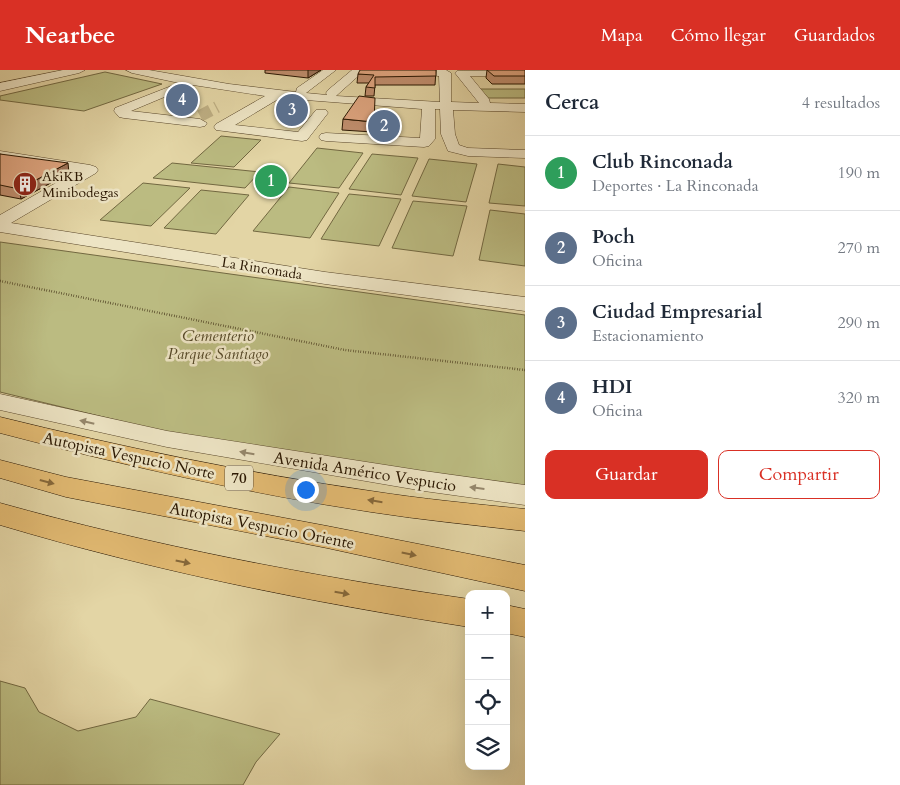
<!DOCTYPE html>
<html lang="es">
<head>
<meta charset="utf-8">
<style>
	body { margin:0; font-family:Cardo,serif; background:#f2f2f3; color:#1f2937 }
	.controls { position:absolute; right:15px; bottom:15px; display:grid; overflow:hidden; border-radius:10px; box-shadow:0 5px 20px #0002 }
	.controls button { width:45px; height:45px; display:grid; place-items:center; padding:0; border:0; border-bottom:1px solid #e0e1e3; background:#fff; color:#1f2937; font:25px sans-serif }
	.you { position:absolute; left:305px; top:419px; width:18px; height:18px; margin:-12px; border:4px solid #fff; border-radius:50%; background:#1a73e8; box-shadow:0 0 0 8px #1a73e833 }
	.badge { display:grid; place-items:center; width:32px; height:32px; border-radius:50%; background:#d93025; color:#fff; font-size:16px; font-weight:700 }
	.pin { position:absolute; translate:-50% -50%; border:2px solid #fff; box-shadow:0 1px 5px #0006 }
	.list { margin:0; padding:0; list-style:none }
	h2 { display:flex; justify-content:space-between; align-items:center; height:65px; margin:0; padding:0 20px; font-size:21px }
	h2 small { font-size:16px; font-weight:400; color:#747a83 }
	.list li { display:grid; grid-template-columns:32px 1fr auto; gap:15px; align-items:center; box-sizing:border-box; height:75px; padding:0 20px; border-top:1px solid #e0e1e3 }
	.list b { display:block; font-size:19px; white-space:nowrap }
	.list p { margin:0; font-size:16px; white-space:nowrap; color:#747a83 }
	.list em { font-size:16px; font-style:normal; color:#747a83 }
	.actions { display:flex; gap:10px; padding:15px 20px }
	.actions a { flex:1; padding:11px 0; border:1px solid #d93025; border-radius:10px; text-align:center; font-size:18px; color:#d93025 }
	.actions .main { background:#d93025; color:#fff }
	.icon { flex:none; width:28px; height:28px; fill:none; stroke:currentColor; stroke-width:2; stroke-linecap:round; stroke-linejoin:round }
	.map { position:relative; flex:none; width:525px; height:715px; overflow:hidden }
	header { display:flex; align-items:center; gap:30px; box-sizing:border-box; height:70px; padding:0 25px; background:#d93025; color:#fff }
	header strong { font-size:24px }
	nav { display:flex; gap:28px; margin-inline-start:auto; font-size:18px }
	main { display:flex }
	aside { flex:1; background:#fff }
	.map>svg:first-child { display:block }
</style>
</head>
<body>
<header>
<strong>Nearbee</strong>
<nav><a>Mapa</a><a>Cómo llegar</a><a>Guardados</a></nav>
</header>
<main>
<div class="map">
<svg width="525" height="715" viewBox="0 0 525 715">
	<rect width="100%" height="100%" fill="#e3d5a5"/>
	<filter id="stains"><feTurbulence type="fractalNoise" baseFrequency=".004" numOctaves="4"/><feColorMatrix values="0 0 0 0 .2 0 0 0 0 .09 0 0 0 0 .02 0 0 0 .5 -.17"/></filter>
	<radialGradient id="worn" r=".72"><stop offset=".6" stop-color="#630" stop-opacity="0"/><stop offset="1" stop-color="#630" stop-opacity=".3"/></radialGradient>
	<path fill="#bbbb81" stroke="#726841" d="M105 2 162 14 84 41 0 30V26Z
		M480 19H525V28H488Z
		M221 66 261 70 234 97 191 93Z
		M317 78 363 83 339 118 289 113Z
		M372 84 418 88 401 125 349 119Z
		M429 89 477 94 466 132 412 126Z
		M172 93 260 102 245 118 153 108Z
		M498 94 525 97V136L489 133Z
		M143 113 190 118 151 156 100 150Z
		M289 117 339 123 310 168 253 161Z
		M201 120 249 125 216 164 164 158Z
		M349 124 401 129 379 176 321 169Z
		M413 131 467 136 453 186 392 178Z
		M490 140 525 144V196L479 190Z
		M0 172 525 245V418L161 361 0 322Z
		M0 611 25 618 39 642 78 661 136 647 150 629 280 664 256 692 243 715H0Z"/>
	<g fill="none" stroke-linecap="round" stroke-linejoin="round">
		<path stroke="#beaf84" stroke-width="12" stroke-dasharray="12 6" stroke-linecap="butt" d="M200 46 217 37"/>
		<g stroke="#58462a" stroke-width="1">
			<path id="minor" d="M63 0H85L79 3 0 21V13Z
				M126 0H149L229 14 296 22 297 18 323 0H336L306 23 327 25 326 23 328 20 352 0H365L336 26 440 32 439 6 386 3 380 0H446L451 3V32L479 33 455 3 457 1 525 0V6H470L489 29 490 33 525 34V42L453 40 455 64 459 75 468 78 525 80V88L468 86 448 81 441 64 440 39H435V69L429 76 424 77 326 71 321 70 319 67 321 64 326 63 420 68 422 39 280 28 235 55 298 62 316 40H326L328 43 307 70 302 71 216 60 214 57 216 54 265 26 193 15 131 41 200 49 207 53 205 56 200 57 124 48 119 47 114 41 115 38 179 13 132 3Z
				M0 81 90 95 96 97 98 100 96 103 11 153 325 202 525 227V241L325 214 0 162V145L75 102 0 91Z
				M0 324 167 361 424 401 525 415V435L424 421 167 377 0 340Z"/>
		</g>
		<g stroke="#291601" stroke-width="1">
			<path id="highway" d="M0 347C122 377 246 403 371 421 422 429 474 434 525 439V461C474 455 422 450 371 442 246 423 122 395 0 363Z
				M0 390 66 407 327 456 525 495V521L327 478 66 427 0 408Z
				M0 433C154 476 310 506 469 529V557C310 532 154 501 0 455Z
				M506 535 525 539V567L506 563Z"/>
		</g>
		<path stroke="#291601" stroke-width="2.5" stroke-dasharray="0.5 2" stroke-linecap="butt" d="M0 211 345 280 525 300"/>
		<use href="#minor" fill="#ede4c4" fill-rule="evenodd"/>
		<use href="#highway" fill="#e2ba72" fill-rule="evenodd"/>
	</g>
	<path fill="#c18f6f" stroke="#291601" d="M265 0H321L308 8 265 3Z
		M436 0 435 15H375L374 26H365L366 17 369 13H357L358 4Z
		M487 0H525V14H492L486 8Z
		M343 49 374 52 373 62 342 60Z
		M0 84 69 103 21 129 0 125Z"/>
	<path fill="#9d745a" stroke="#291601" d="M308 0H321L308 8Z
		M68 93 69 103 21 129 19 119Z"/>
	<path fill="#e0a681" stroke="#291601" d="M360 0H436V6L375 7V18L366 17 374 5 358 4Z
		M487 0H525V6H494Z
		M359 26 375 28 374 52 343 49Z
		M0 84 68 93 19 119 0 115Z"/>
	<defs><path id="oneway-solid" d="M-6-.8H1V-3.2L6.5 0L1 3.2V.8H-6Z" transform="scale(1.25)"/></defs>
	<g fill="#95876c">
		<use href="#oneway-solid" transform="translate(87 352) rotate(-167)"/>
		<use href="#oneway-solid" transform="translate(247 383) rotate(-170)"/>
		<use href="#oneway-solid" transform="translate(477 418) rotate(-173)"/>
	</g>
	<g fill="#86683a">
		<use href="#oneway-solid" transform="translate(47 412) rotate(15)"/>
		<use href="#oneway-solid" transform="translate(375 431) rotate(-171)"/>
		<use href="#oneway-solid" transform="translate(409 484) rotate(12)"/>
		<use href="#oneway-solid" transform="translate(183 492) rotate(12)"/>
		<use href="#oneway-solid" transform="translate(342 523) rotate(10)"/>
	</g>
	<defs>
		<g id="building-disc" transform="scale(1.25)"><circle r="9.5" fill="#8f2418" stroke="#ede4c4"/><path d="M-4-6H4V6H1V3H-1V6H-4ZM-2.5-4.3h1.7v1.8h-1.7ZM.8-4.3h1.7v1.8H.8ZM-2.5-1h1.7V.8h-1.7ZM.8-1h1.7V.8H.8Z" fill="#fff"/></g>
	</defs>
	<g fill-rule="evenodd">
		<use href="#building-disc" x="25" y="114"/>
	</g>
	<g text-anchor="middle" stroke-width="5" stroke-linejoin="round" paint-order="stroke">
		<g font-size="14" fill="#291601" stroke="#ede4c4" text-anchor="start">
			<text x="42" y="111">AkiKB<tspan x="42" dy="16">Minibodegas</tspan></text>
		</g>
		<g font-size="14" fill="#291601" stroke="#ede4c4">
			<text transform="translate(262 198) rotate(9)" y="5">La Rinconada</text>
		</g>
		<rect fill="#ede4c4" stroke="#64543c" stroke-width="1" x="225" y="395.5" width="28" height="25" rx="4"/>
		<g font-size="15" font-weight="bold" fill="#291601">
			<text x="239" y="413">70</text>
		</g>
		<g font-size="16" font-style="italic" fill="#554827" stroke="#ede4c4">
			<text x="218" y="271">Cementerio<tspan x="218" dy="18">Parque Santiago</tspan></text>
		</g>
		<g font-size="16" fill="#291601" stroke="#ede4c4">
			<text transform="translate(129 385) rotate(12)" y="6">Autopista Vespucio Norte</text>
			<text transform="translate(365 401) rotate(9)" y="6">Avenida Américo Vespucio</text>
			<text transform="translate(262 455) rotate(11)" y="6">Autopista Vespucio Oriente</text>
		</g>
	</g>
	<rect width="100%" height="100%" filter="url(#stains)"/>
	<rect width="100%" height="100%" fill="url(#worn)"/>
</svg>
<div class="controls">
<button>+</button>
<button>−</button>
<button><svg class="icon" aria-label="locate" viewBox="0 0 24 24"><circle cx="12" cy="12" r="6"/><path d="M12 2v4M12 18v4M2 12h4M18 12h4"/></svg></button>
<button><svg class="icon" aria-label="layers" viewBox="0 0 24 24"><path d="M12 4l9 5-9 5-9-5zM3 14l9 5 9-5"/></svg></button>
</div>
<div class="you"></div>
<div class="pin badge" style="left:271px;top:111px;background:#2e9e5b">1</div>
<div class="pin badge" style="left:384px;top:56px;background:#5c6f8a">2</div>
<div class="pin badge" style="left:292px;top:40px;background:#5c6f8a">3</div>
<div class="pin badge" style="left:182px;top:30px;background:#5c6f8a">4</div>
</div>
<aside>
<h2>Cerca<small>4 resultados</small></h2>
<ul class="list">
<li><span class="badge" style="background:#2e9e5b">1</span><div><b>Club Rinconada</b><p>Deportes · La Rinconada</p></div><em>190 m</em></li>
<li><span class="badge" style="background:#5c6f8a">2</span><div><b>Poch</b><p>Oficina</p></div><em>270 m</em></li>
<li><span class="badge" style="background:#5c6f8a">3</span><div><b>Ciudad Empresarial</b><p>Estacionamiento</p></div><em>290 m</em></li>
<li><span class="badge" style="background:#5c6f8a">4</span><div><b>HDI</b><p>Oficina</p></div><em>320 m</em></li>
</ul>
<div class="actions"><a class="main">Guardar</a><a>Compartir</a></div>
</aside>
</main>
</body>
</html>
